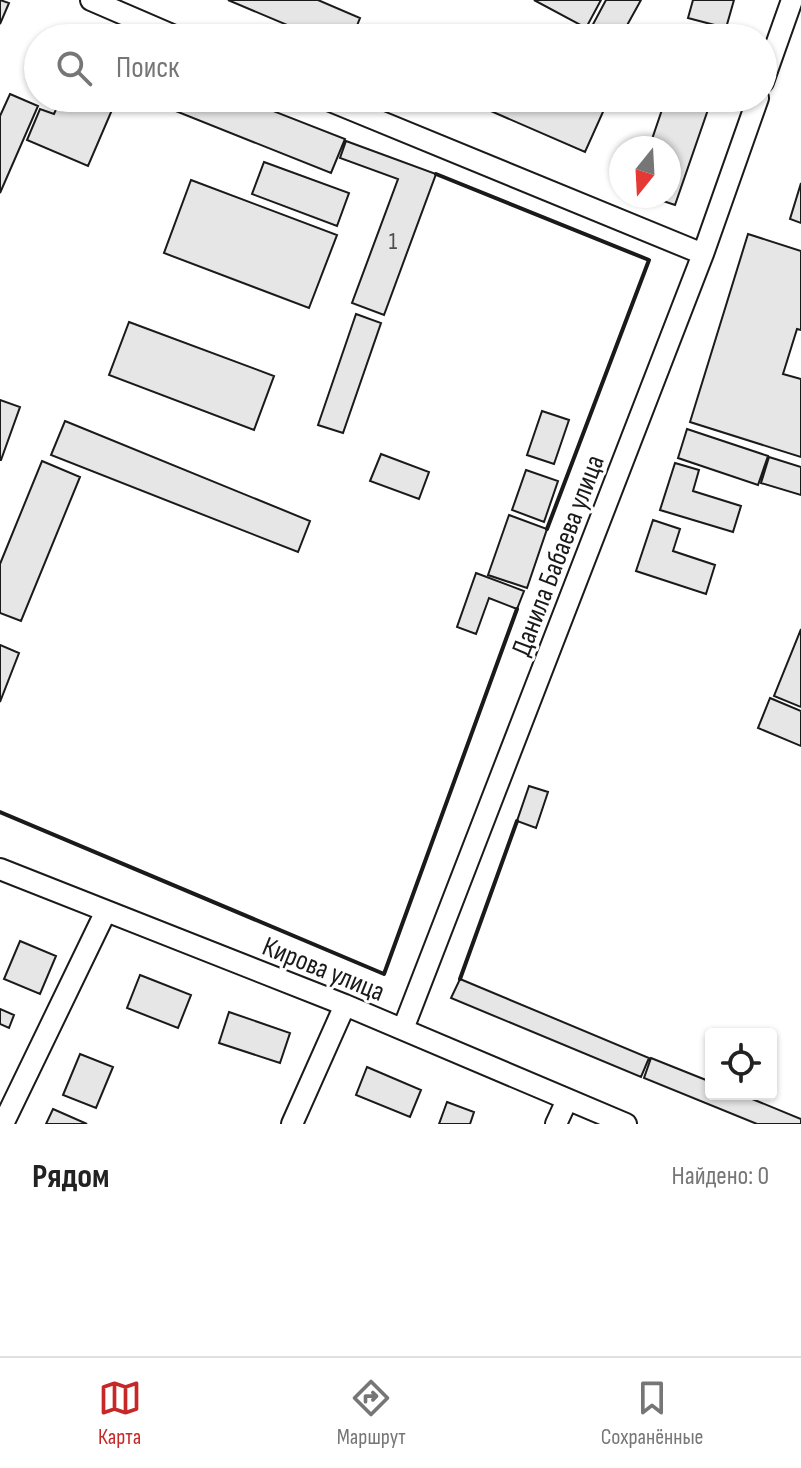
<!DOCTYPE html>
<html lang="ru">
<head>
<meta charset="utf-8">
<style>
	body { margin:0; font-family:"Sofia Sans Condensed",sans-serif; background:#f2f2f2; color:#222 }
	.controls { position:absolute; right:24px; bottom:24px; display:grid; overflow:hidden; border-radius:8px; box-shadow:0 2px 6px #0004 }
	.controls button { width:72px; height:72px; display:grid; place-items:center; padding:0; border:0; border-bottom:2px solid #e0e0e0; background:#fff; color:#222; font:40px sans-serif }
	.compass { position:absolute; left:609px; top:136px; width:72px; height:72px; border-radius:50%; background:#fff; box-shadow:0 2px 6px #0004; rotate:198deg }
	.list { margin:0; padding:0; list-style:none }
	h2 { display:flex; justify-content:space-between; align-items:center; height:104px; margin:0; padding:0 32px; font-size:34px }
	h2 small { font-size:26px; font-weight:400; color:#767676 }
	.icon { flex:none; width:44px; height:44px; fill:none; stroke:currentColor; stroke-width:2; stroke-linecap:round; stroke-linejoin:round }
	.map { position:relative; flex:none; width:801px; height:1124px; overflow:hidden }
	.search { position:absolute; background:#fff; box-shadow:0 2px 6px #0004; left:24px; right:24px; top:24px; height:88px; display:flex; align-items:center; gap:20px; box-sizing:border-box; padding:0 28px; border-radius:44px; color:#767676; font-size:30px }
	.sheet { height:232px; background:#fff }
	nav { display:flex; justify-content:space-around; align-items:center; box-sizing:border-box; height:112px; border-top:2px solid #e0e0e0; background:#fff; font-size:22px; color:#767676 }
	nav a { display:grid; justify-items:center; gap:4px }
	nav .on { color:#c62828 }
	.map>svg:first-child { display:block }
</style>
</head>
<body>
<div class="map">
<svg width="801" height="1124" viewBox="0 0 801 1124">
	<rect width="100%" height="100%" fill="#fff"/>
	<path fill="#e6e6e6" stroke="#1a1a1a" stroke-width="2" d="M0 0 9 3 0 24Z
		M228 0H318L360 18 352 38H318Z
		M534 0H601L586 28Z
		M606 0H641L620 38H609L591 28Z
		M693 0H734L726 28 688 18Z
		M431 26 459 38H425Z
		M10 94 38 106 0 193V116Z
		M61 98H104L115 103 88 166 27 140 40 109 54 114Z
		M178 98H240L345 139 331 173 173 110Z
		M461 98H597L607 103 585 152Z
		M666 98H712L675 205 648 196H669V148H649Z
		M346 141 436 174 384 315 352 303 398 179 340 158Z
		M264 162 349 193 337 226 252 194Z
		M191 180 337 235 309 308 164 253Z
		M801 183V223L790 219Z
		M748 234 801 251V330L797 329 783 374 801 379V457L690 422Z
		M356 314 381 323 343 433 318 425Z
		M129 322 274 376 254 430 109 375Z
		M0 400 20 407 1 460H0Z
		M542 411 569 420 554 464 527 455Z
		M65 421 310 521 298 552 51 455Z
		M687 429 768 456 758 485 678 458Z
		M381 454 429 472 419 499 370 481Z
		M769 457 801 467V495L761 483Z
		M42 461 80 477 21 621 0 613V564Z
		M675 463 699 470 693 491 741 506 733 532 660 510Z
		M526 470 558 481 544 522 512 510Z
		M509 515 547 529 527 588 488 575Z
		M653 520 680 529 673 551 715 565 706 594 636 571Z
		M476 573 524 591 517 609 489 598 476 634 457 627Z
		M801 629V707L774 696Z
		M0 645 19 653 0 702Z
		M770 698 801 711V746L758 728Z
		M529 786 548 792 536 828 517 821Z
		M20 941 56 956 40 994 4 979Z
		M140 975 191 995 178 1028 127 1008Z
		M460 979 649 1058 641 1077 451 998Z
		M0 1009 14 1015 9 1028 0 1024Z
		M229 1012 290 1033 280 1063 219 1043Z
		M80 1054 113 1067 96 1108 63 1095Z
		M651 1058 711 1082V1094H740L801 1119V1124H757L644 1078Z
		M367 1067 421 1090 410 1117 356 1095Z
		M447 1102 474 1112 470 1124H439Z
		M53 1109 87 1124H46Z"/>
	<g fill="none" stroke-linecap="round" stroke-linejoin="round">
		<g stroke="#1a1a1a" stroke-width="24">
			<path id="minor" d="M91 0 179 38
				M763 82 792 0
				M323 98 703 254
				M0 869 345 1005 626 1124
				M403 1029 703 254 758 98
				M3 1124 106 911
				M292 1124 345 1005
				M556 1124 567 1100"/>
		</g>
		<use href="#minor" stroke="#fff" stroke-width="20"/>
		<path stroke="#1a1a1a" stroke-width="4" d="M436 174 649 260 547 529
			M0 812 384 974 517 609
			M460 979 517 821"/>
	</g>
	<g text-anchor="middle" stroke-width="6" stroke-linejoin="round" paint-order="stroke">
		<g font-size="24" fill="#4d4d4d">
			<text x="393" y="249">1</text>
		</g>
		<g font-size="28" fill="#1a1a1a" stroke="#fff">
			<text transform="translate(557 555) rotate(-69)" y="10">Данила Бабаева улица</text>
			<text transform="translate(324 968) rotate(22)" y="10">Кирова улица</text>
		</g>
	</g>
</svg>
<div class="controls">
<button><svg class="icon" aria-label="locate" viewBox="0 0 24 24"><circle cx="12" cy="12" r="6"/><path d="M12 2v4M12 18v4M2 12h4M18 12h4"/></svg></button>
</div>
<svg class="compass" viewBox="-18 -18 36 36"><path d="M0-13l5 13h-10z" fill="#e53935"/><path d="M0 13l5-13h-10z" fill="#767676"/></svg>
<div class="search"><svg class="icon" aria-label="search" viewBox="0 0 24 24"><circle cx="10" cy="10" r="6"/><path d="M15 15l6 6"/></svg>Поиск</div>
</div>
<section class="sheet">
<h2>Рядом<small>Найдено: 0</small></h2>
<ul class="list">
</ul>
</section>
<nav>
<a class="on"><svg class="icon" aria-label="map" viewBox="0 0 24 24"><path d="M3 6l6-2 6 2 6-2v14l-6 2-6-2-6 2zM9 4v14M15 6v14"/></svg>Карта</a>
<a><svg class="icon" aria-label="directions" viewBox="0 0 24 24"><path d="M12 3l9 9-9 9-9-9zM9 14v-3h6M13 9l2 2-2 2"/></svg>Маршрут</a>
<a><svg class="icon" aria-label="saved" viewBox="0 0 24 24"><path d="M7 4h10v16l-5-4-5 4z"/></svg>Сохранённые</a>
</nav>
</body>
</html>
